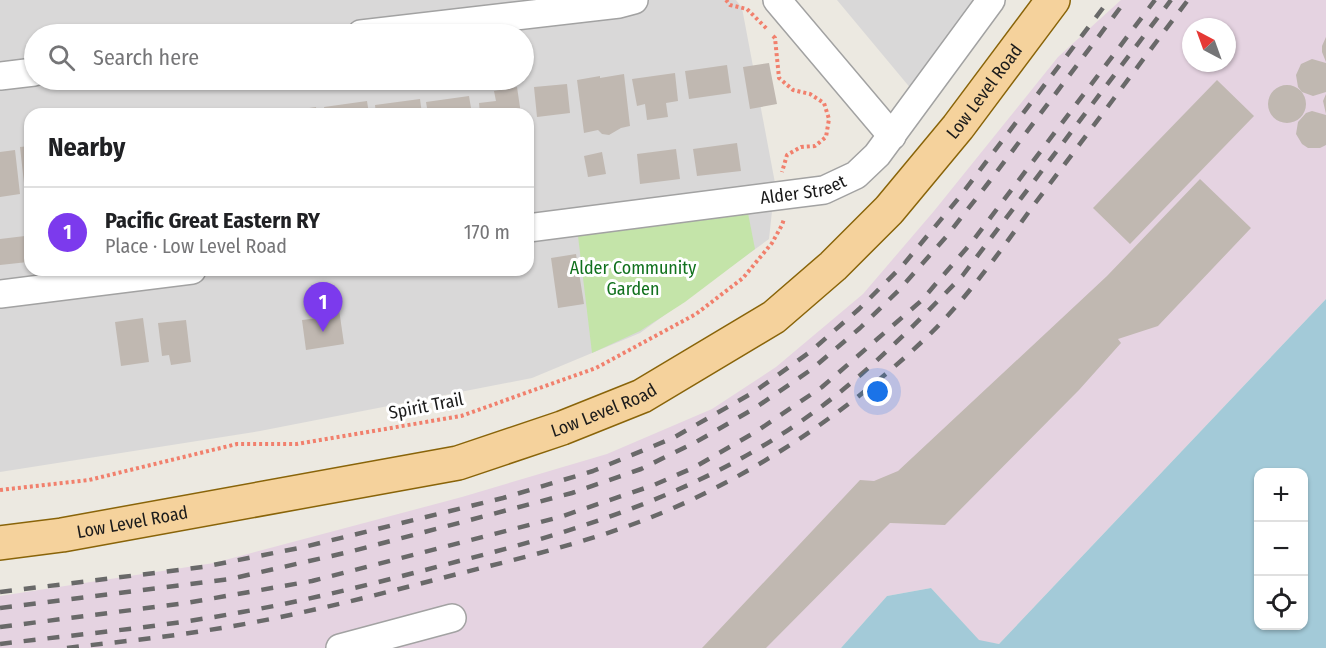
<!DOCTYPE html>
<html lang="en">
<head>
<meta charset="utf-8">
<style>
	body { margin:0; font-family:"Fira Sans Condensed",sans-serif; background:#f2f2f2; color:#202124 }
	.controls { position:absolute; right:18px; bottom:18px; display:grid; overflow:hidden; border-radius:12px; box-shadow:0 2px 4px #0004 }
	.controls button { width:54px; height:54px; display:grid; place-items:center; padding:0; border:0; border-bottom:2px solid #e0e0e0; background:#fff; color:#202124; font:30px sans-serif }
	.compass { position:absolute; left:1182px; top:18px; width:54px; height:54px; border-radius:50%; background:#fff; box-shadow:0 2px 4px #0004; rotate:319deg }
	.you { position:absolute; left:878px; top:392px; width:21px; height:21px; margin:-15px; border:4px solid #fff; border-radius:50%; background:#1a73e8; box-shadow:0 0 0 9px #1a73e833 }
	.badge { display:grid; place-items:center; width:39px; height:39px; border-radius:50%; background:#7c3aed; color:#fff; font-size:20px; font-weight:700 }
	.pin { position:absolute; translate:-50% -50px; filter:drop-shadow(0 2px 3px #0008) }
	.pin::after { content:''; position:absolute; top:32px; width:21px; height:18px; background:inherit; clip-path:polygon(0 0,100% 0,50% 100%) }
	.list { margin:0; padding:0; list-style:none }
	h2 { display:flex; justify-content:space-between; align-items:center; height:78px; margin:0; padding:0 24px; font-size:26px }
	h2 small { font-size:20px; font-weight:400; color:#757577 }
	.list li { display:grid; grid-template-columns:39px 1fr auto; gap:18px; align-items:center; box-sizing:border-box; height:90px; padding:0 24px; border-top:2px solid #e0e0e0 }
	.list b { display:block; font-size:22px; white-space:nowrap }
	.list p { margin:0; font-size:20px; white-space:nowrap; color:#757577 }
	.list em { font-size:20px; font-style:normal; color:#757577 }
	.icon { flex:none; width:33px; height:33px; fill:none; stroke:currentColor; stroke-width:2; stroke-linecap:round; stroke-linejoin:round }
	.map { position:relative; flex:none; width:1326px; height:648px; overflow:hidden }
	.search { position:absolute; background:#fff; box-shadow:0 2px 4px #0004; left:24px; top:24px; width:510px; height:66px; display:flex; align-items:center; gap:15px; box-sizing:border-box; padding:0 21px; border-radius:33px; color:#757577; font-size:22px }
	.panel { position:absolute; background:#fff; box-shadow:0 2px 4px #0004; left:24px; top:108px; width:510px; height:168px; border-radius:18px }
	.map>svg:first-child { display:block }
</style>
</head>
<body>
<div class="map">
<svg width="1326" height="648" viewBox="0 0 1326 648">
	<rect width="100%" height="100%" fill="#ece9e1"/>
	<path fill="#d9d8d8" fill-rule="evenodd" d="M0 0H736L742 8 775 183 769 239 640 333 532 378 260 431 0 472ZM34 34H524V80H34ZM30 114H528V270H30Z
		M837 0H986L912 90Z"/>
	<path fill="#e5d3e1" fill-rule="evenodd" d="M1121 0H1326V299L999 644 979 641 931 588 887 596 841 648H0V596L214 563 462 497 607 454 712 409 776 367 863 294 934 211 1058 57ZM1191 27H1227V63H1191Z"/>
	<path fill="#c4e4a9" d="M748 213 755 249 685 302 640 331 592 353 578 236Z"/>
	<path fill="#a3cad8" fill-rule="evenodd" d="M1326 299V648H841L887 596 931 588 979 640 999 644ZM1258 472H1304V626H1258Z"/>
	<path fill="#c0b8b1" d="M1326 37V62L1322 52V46Z
		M1312 59 1326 63V92L1313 96 1302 92 1298 87 1296 75 1301 64Z
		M769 63 777 104 750 109 743 67Z
		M727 65 731 93 689 99 685 71Z
		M675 73 678 101 666 103 668 117 647 120 645 104 637 106 632 79Z
		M624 74 630 126 621 128 609 135 602 134 598 130 584 133 577 80 600 76V78Z
		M1217 80 1254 116 1130 244 1093 208Z
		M567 84 570 113 537 117 534 87Z
		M1268 104a19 19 0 1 1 38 0a19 19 0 1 1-38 0Z
		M517 87 521 114H480L479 103 496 101 494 91Z
		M1326 94V114L1323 101Z
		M469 96 472 114H428L426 102Z
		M420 99 422 114H376L375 105Z
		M367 101 369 114H325L324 107Z
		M316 107 317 114H274V113Z
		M1312 111 1326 115V145L1320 148H1308L1302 144 1296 134 1298 122 1306 113Z
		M737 143 741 171 697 176 693 149Z
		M30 146V191L25 192 20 147Z
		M676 149 680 179 640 184 637 154Z
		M15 150 20 194 0 197V152Z
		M602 152 606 174 588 177 584 156Z
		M1200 179 1251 228 1158 326 1118 339 1121 343 1079 390 945 525 890 523 766 648H702L860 480 874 481 898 471 1107 276Z
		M25 236 28 262 0 265V239Z
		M576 254 584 304 558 308 551 258Z
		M339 309 344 344 306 350 302 320 318 318 317 312Z
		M143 318 149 362 121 366 115 322Z
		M186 320 191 362 171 365 169 355 162 356 158 323Z"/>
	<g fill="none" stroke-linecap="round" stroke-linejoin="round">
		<g stroke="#a2a2a2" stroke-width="30">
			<g id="minor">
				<path d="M777 0 892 136"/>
				<path d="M361 34 619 4 634 0"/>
				<path d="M0 76 34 72"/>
				<path id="s1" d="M528 228 824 190 856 175 877 155 991 0"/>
				<path d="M0 294 192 270"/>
				<path d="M340 648 452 618"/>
			</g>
		</g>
		<g stroke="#896409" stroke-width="36">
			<g id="major">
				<path id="s2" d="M0 543 62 535 458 463 562 428 642 396 774 317 833 266 889 210 958 127 1053 0"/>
			</g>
		</g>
		<path stroke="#f1806d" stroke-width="4" stroke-dasharray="3 3" stroke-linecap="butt" d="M726 0 730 5 747 9 768 30
			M773 36 775 38 779 78 793 90 810 94 824 103 829 119 826 137 815 146 801 147 787 155 782 172
			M0 490 89 480 237 444H297L461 416 596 368 696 314 743 278 772 243 782 225 784 219"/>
		<use href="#minor" stroke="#fff" stroke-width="27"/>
		<use href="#major" stroke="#f5d29c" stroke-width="33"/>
		<path stroke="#696969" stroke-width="4.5" stroke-dasharray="12 12" stroke-linecap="butt" d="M0 592 203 567 304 547 503 498 593 471 673 438 754 392 810 352 859 309 903 265 958 199 1109 0
			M0 608 230 579 349 552 572 493 641 469 696 442 755 408 812 369 860 328 898 291 946 237 989 182 1126 0
			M0 627 186 603 312 581 560 517 654 485 695 467 757 431 822 387 921 301 972 242 1155 0
			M0 644C80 634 163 627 242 612 315 599 388 580 459 561 578 531 695 494 797 424 859 382 911 329 963 275L1171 0
			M67 648C114 642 162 638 209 630 287 618 365 598 442 578 508 561 575 546 639 522 745 482 848 413 929 335 970 295 1003 247 1036 202 1087 135 1137 67 1188 0"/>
	</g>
	<g text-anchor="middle" stroke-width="6" stroke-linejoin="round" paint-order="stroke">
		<g font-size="18" fill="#1b1b1b" stroke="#fff">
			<text dy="6" stroke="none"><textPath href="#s2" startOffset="1124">Low Level Road</textPath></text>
			<text dy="6" stroke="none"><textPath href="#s1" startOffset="278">Alder Street</textPath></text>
			<text transform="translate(426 406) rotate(-11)" y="6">Spirit Trail</text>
			<text dy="6" stroke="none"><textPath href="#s2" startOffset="620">Low Level Road</textPath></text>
			<text dy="6" stroke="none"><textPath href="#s2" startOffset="134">Low Level Road</textPath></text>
		</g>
		<g font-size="18" fill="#11711d" stroke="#fff">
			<text x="633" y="274">Alder Community<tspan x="633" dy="21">Garden</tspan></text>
		</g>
	</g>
</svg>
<div class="controls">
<button>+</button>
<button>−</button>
<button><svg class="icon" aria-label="locate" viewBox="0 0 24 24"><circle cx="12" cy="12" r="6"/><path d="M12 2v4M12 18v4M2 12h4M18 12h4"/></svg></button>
</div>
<svg class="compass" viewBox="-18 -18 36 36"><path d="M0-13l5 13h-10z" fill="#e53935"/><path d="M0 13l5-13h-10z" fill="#757577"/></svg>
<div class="you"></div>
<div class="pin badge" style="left:323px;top:332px">1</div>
<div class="search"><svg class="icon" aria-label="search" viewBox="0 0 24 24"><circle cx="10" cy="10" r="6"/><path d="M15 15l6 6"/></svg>Search here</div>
<section class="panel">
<h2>Nearby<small></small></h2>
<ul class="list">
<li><span class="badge">1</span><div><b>Pacific Great Eastern RY</b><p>Place · Low Level Road</p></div><em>170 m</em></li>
</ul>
</section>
</div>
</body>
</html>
